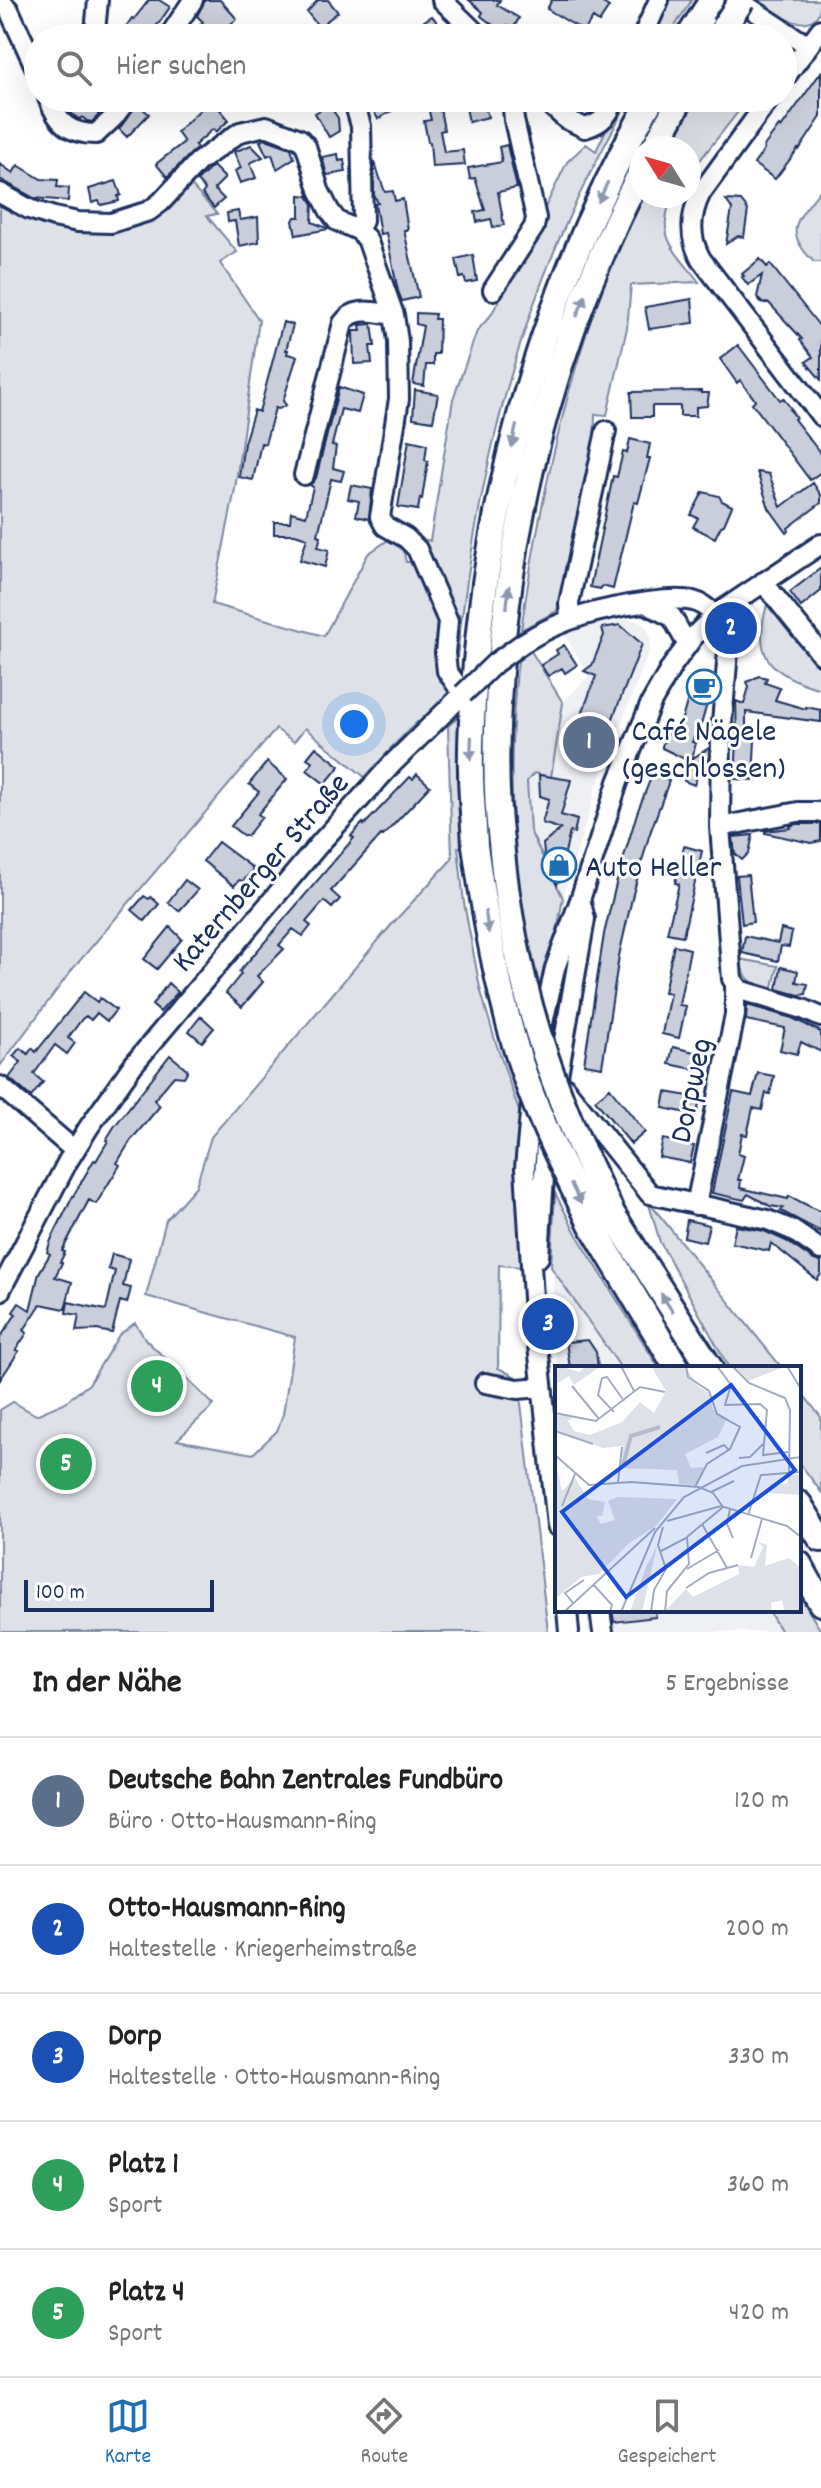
<!DOCTYPE html>
<html lang="de">
<head>
<meta charset="utf-8">
<style>
	body { margin:0; font-family:Dekko,sans-serif; background:#f6f6f6; color:#222 }
	.compass { position:absolute; left:629px; top:136px; width:72px; height:72px; border-radius:50%; background:#fff; box-shadow:0 8px 32px #0002; rotate:307deg }
	.scale { position:absolute; left:24px; bottom:20px; width:190px; box-sizing:border-box; padding-left:8px; border:4px solid #1b2f5e; border-top:0; font-size:22px; line-height:28px; white-space:nowrap; color:#1b2f5e; -webkit-text-stroke:6px #fff; paint-order:stroke }
	.you { position:absolute; left:354px; top:724px; width:28px; height:28px; margin:-20px; border:6px solid #fff; border-radius:50%; background:#1a73e8; box-shadow:0 0 0 12px #1a73e833 }
	.badge { display:grid; place-items:center; width:52px; height:52px; border-radius:50%; background:#1f6fb2; color:#fff; font-size:26px; font-weight:700 }
	.pin { position:absolute; translate:-50% -50%; border:4px solid #fff; box-shadow:0 2px 8px #0006 }
	.list { margin:0; padding:0; list-style:none }
	h2 { display:flex; justify-content:space-between; align-items:center; height:104px; margin:0; padding:0 32px; font-size:34px }
	h2 small { font-size:26px; font-weight:400; color:#767676 }
	.list li { display:grid; grid-template-columns:52px 1fr auto; gap:24px; align-items:center; box-sizing:border-box; height:128px; padding:0 32px; border-top:2px solid #e0e0e0 }
	.list b { display:block; font-size:30px; white-space:nowrap }
	.list p { margin:0; font-size:26px; white-space:nowrap; color:#767676 }
	.list em { font-size:26px; font-style:normal; color:#767676 }
	.icon { flex:none; width:44px; height:44px; fill:none; stroke:currentColor; stroke-width:2; stroke-linecap:round; stroke-linejoin:round }
	.map { position:relative; flex:none; width:821px; height:1632px; overflow:hidden }
	.search { position:absolute; background:#fff; box-shadow:0 8px 32px #0002; left:24px; right:24px; top:24px; height:88px; display:flex; align-items:center; gap:20px; box-sizing:border-box; padding:0 28px; border-radius:44px; color:#767676; font-size:30px }
	.sheet { height:744px; background:#fff }
	nav { display:flex; justify-content:space-around; align-items:center; box-sizing:border-box; height:112px; border-top:2px solid #e0e0e0; background:#fff; font-size:22px; color:#767676 }
	nav a { display:grid; justify-items:center; gap:4px }
	nav .on { color:#1f6fb2 }
	.map>svg:first-child { display:block }
</style>
</head>
<body>
<div class="map">
<svg width="821" height="1632" viewBox="0 0 821 1632">
	<rect width="100%" height="100%" fill="#fff"/>
	<filter id="ink" filterUnits="userSpaceOnUse"><feTurbulence type="fractalNoise" baseFrequency=".0125" numOctaves="2"/><feDisplacementMap in="SourceGraphic" scale="16" xChannelSelector="R" yChannelSelector="G"/><feConvolveMatrix kernelMatrix="1 2 1 2 8 2 1 2 1" color-interpolation-filters="sRGB"/></filter>
	<g filter="url(#ink)">
		<path fill="#eff0f4" d="M626 619 637 620 647 628 650 638V649L597 786 563 898 530 831 527 781 534 773 551 776 563 703 589 675 564 634 586 626Z
			M553 1269 621 1368H558L555 1343Z
			M586 1610H768L781 1632H588Z"/>
		<path fill="#dee1e7" stroke="#7c88a2" stroke-width="2" d="M667 0H692L667 38H649Z
			M757 0H821C821 42 770 15 757 0Z
			M621 98H630C609 137 587 177 569 217 504 360 473 512 456 666L460 615 455 614 419 538 430 541 453 399 477 331 491 315 540 224 539 220 567 162 586 144 596 151Z
			M697 98H749L689 174V148H668Z
			M186 180 217 214 207 216 237 252 220 263 259 320 235 489 212 604 324 636 368 554 391 538 402 545 406 562H413L439 616 448 695 444 703 423 723 417 722 390 749V755L367 779 305 728 294 742 276 729 71 971 0 1066V202L123 228Z
			M821 189V262H814C781 229 798 220 821 189Z
			M644 196H673C654 237 675 250 699 282L631 285 627 328 607 415 595 414 594 450 557 611 521 630C538 510 563 393 605 279 616 251 631 224 644 196Z
			M769 598 821 664V689C766 674 751 653 769 598Z
			M531 651 563 703 551 777 534 773 527 781 530 831 563 898 544 1004C511 893 505 776 518 661Z
			M458 717V778L462 847H458L464 903 480 988 494 1037 521 1117 518 1185 521 1267 499 1265 498 1368 518 1378 548 1632H0V1410L13 1402 36 1415 64 1403 89 1384 119 1335 135 1323 146 1340 214 1405 177 1440 253 1454 277 1431 283 1414 295 1337 146 1296 166 1220 196 1186 211 1137 393 923 452 859 448 726Z
			M739 959 778 966 772 991C754 987 743 978 739 959Z
			M555 1193 577 1235 659 1368H621L551 1267Z
			M648 1201 782 1368H729L660 1242Z
			M799 1389 821 1417V1492L799 1462Z
			M799 1595 821 1631V1632H781L768 1610H799Z"/>
		<path fill="#caceda" stroke="#1b2f5e" stroke-width="2" d="M149 0H159L170 7 159 23 145 38H118L132 18 134 19Z
			M205 0H220L237 19 213 38H185L203 22 197 16Z
			M318 0H328L338 12 319 27 307 12Z
			M469 0H500L497 5 519 18 513 29 507 25 502 32 481 16 483 12Z
			M552 0H598L609 7 599 22 593 18 584 31 547 9Z
			M432 16 445 32 437 38H427L418 25Z
			M821 72V117L799 150 798 149 775 179 754 164 764 150V146L779 126 781 128Z
			M66 98H81L99 115 92 122 87 121 82 117 80 119 77 118 70 112 63 102Z
			M366 98H391L397 108 378 119Z
			M426 98H438L444 130 440 131 444 152 463 150 465 165 432 167 430 142H428L424 121 431 120Z
			M211 99 229 120 216 132 213 129 195 145 197 148 167 177 156 164 184 142 177 132Z
			M483 99 488 117 469 122 465 103Z
			M139 102 141 107 149 114 127 137 119 129Z
			M329 105 338 118 339 131 329 137 315 113Z
			M266 139 291 148 294 158 277 169 272 154 267 156 260 141Z
			M251 145 263 157 250 163 256 178 240 183 235 171 241 168 234 152Z
			M507 145 517 188 498 192 504 225 493 227 491 219 477 222 475 212 485 210 475 178 470 179 468 168 502 162 499 147Z
			M338 154 339 161 344 160 346 172 327 175 322 157Z
			M374 161 385 192 393 191 395 201 403 199 408 230H404L419 297 402 301 398 291 386 233 380 234 375 204 378 203 374 195Z
			M0 164 13 173 18 165 41 179 58 180 57 187 69 188 68 201 34 198 0 179Z
			M213 166 225 178 214 189 224 199 214 208 202 194 205 190 197 181Z
			M116 181 121 195 118 196 119 201 101 205 99 201 92 203 89 189Z
			M300 195 308 196 313 204 312 222 329 229 296 235 293 221 295 217H300Z
			M726 200 741 201 748 210 744 237 738 236 726 244 732 209Z
			M238 211 240 220 258 217 259 242 239 246 235 221 228 222 227 213Z
			M473 255 477 281 466 283 464 277 460 278 456 259Z
			M760 259 767 267 770 264 821 328V380L806 362 813 357 800 340 802 339 769 303H762L757 297 762 275 748 285 742 277 744 276 742 274Z
			M692 299 694 323 649 329 645 307Z
			M416 313 435 314 434 319H439L438 354H433V365H426L424 386 413 384 423 326 416 324Z
			M283 322 293 325 286 350H288L287 354 297 356 283 401 286 405 279 409 275 408 265 444 261 443 253 480 239 477 244 443 254 410 259 412Z
			M372 324 375 346H370L372 363 354 364 353 331H361L360 325Z
			M738 345 780 400 783 398 792 410H790L796 417 794 419 818 450 821 455V472L810 480 752 403 755 400 740 380 737 383 720 359Z
			M339 387 363 395 358 413 341 409 332 445 336 446 333 468 344 471 341 481 331 479 318 535 321 536 318 547 329 550 325 567 300 560 307 538 295 534H274V522H290L291 512 306 516 313 487 310 485 316 478Z
			M415 390 438 394 433 421 413 418Z
			M701 391V393H709L707 406 696 407V416H680V406H652V417H632L631 392Z
			M630 439 650 444 647 458H650L638 503 634 502 613 589 602 586 601 589 590 587 613 476 617 477 623 452 627 453Z
			M409 440 427 444 425 460 428 461 422 499 420 498 418 510 398 507Z
			M757 472 769 474 781 507 813 483 821 495V503L788 528 789 531 787 533 769 508Z
			M351 485 372 489 369 519 356 516 359 501 348 499Z
			M703 492 719 496 722 501 732 506 724 525 721 526 715 538 693 527 698 518 691 515Z
			M821 568V591L801 607 790 592Z
			M620 625 642 644 604 741 601 740 597 752 565 740 570 728 576 730 596 676 584 671 592 665 604 635 602 628Z
			M564 645 577 665 565 673 562 668 548 676 541 665 558 654 556 650Z
			M759 676 767 678 765 683 780 688 775 700 806 709V707L821 710V722L746 712V739H737L736 701 744 704 749 687 747 682Z
			M694 677 712 682V686L701 725H700L692 742 696 743 691 762 662 748V746L668 731 676 730 683 716Z
			M737 739 755 740 753 780 735 779Z
			M316 747 340 766 325 784 307 770 313 762 307 758Z
			M709 748V757L705 767 701 766 694 785 684 781 693 758Z
			M267 762 287 779 258 814 262 817 247 836H244L231 826 259 792 249 784Z
			M417 774 430 786 383 836 381 835 331 891 340 899 332 908 324 901 306 922 311 926 303 936 293 929 279 945 284 949 257 976 263 982 242 1007 226 993 241 974 239 972 354 838 351 836 356 830 363 823 364 825 410 777 413 779Z
			M539 775 571 780 561 815 577 820 574 833 570 832 557 885 545 862 543 844 561 829 542 823 549 799 540 796Z
			M652 775 669 781 649 836 633 894 619 956 602 1067 584 1064 604 934 617 880 637 813Z
			M797 824H821V841L811 843 765 833V831L791 828 790 826Z
			M753 835 749 853 742 860 735 854 733 837Z
			M218 842 254 869 243 881 239 880 234 886 203 861Z
			M684 846 702 851 683 936 667 933 679 884 675 883Z
			M748 875 753 922 742 924 737 876Z
			M185 880 198 890 179 911 168 902Z
			M144 896 149 899 151 897 159 904 145 921 132 910Z
			M170 927 182 939 157 969 144 959Z
			M781 929 792 932 789 947 781 946 778 961 742 953 745 936 778 943Z
			M674 945 690 949 679 1005 686 1006 679 1038 662 1034 670 993 664 992Z
			M781 967 798 971 796 982 808 984 806 994 799 995 777 989Z
			M168 983 178 992 160 1012 152 1005Z
			M84 992 97 1002 100 998 116 1010 107 1021 97 1013 91 1020 86 1016 82 1019 68 1038 75 1043 67 1054 55 1045 34 1074 43 1082 31 1097 9 1078 21 1062 13 1056 20 1048 28 1054 32 1048 36 1052Z
			M747 1005 792 1018 821 1032V1052L801 1042 797 1054 780 1050 785 1028 746 1020Z
			M201 1016 214 1028 202 1042 189 1031Z
			M673 1047 707 1055 703 1071 669 1064Z
			M170 1055 188 1070 184 1077 174 1076 154 1100 160 1106 131 1140 117 1163 120 1165 96 1204 89 1200 62 1251 65 1252 60 1262 62 1263 55 1277 72 1282 65 1309 41 1304 24 1330 27 1333 16 1350 19 1351 0 1380V1338L16 1314 13 1312 19 1303 30 1310 39 1273 50 1254 47 1252 51 1240 72 1198 94 1160 96 1161 108 1141 106 1140 114 1127Z
			M758 1073 774 1076 770 1094 766 1093 762 1110 753 1108 747 1135 742 1134 738 1154 744 1156 738 1180H741L740 1188 788 1199 789 1196 821 1212V1232L781 1211 783 1208 770 1206 748 1194 744 1200 712 1193 733 1092 752 1096Z
			M610 1088 645 1132 631 1144 595 1100Z
			M666 1092 700 1098 697 1115 663 1108Z
			M663 1139 694 1146 690 1163 659 1157Z
			M687 1220 709 1225 705 1242 684 1237Z
			M736 1226 764 1231 786 1241 814 1260 821 1262V1274L817 1280 771 1243 769 1251 732 1243Z
			M112 1254 129 1259 123 1286 131 1288 127 1303 120 1301 112 1333 97 1330 76 1331 79 1315 66 1313 68 1302 106 1310 115 1271 108 1269Z
			M588 1340 596 1352 598 1368H570L566 1342Z
			M612 1610H655L656 1617 614 1622Z"/>
		<g fill="none" stroke-linecap="round" stroke-linejoin="round">
			<g stroke="#1b2f5e" stroke-width="24">
				<path id="minor" d="M442 0 481 38
					M738 0 808 46
					M0 1 9 10 38 73
					M95 32 98 0
					M168 38 193 0
					M642 38 659 0
					M783 80 821 29
					M48 98C58 123 69 134 96 134L113 118 128 98
					M353 98 361 126 363 221 358 230
					M542 98 566 119 585 128C603 123 609 114 616 98
					M770 98 701 193C690 215 689 238 701 259L821 416
					M0 193 29 209 54 217 78 222 111 223 149 211 161 202 198 162 240 132 266 126 300 139 306 146 319 190 329 210 337 221 358 230 367 239 394 315 398 341 399 399 380 517 385 526 406 538 417 549 448 621 445 653 447 671 463 694 393 763 322 841 133 1065 89 1127 68 1161 0 1291
					M493 290 534 227 536 218 514 120 512 98
					M304 475 343 323C355 305 375 313 394 315
					M763 582 821 654
					M647 604 672 617 687 644
					M715 615 728 651 721 735 720 827 732 979 740 990 803 1009 821 1017
					M570 619 569 603 606 431
					M523 643C562 618 604 608 649 602 663 600 679 598 693 601 702 603 708 609 715 615
					M720 827 798 812H821
					M561 1083 650 1194 768 1220 792 1230 821 1250
					M0 1086 74 1150
					M696 1205 735 1015V986
					M539 1257 546 1145 585 919 581 903
					M485 1383 518 1389 541 1387
					M557 1526 533 1298 525 1168 535 1060 555 968 580 900 618 782 651 703 672 666 694 636 715 615 821 544
					M567 1610 569 1632
					M600 1610 603 1632"/>
			</g>
			<g stroke="#1b2f5e" stroke-width="30">
				<path id="highway" d="M688 38 712 0
					M654 148 681 98
					M501 842C494 785 496 729 500 672 513 498 560 327 641 172
					M475 845C474 820 471 796 471 772 470 735 473 699 476 662 493 463 553 271 652 98
					M613 1215 710 1368
					M592 1226 677 1368
					M799 1504 821 1539
					M799 1564 821 1603"/>
			</g>
			<use href="#minor" stroke="#fff" stroke-width="18"/>
			<use href="#highway" stroke="#fff" stroke-width="24"/>
			<g stroke="#1b2f5e" stroke-width="24" stroke-linecap="butt">
				<path id="minor-bridge" d="M463 694 495 663 523 643"/>
			</g>
			<g stroke="#1b2f5e" stroke-width="30" stroke-linecap="butt">
				<path id="highway-bridge" d="M724 27 742 0
					M501 842C513 979 551 1092 613 1215
					M475 845C486 925 500 1005 527 1082 545 1132 569 1179 592 1226"/>
			</g>
			<use href="#minor-bridge" stroke="#fff" stroke-width="18"/>
			<use href="#highway-bridge" stroke="#fff" stroke-width="24"/>
		</g>
		<defs><path id="oneway-solid" d="M-6-.8H1V-3.2L6.5 0L1 3.2V.8H-6Z" transform="scale(2)"/></defs>
		<g fill="#8d97ae">
			<use href="#oneway-solid" transform="translate(603 192) rotate(115)"/>
			<use href="#oneway-solid" transform="translate(581 306) rotate(-68)"/>
			<use href="#oneway-solid" transform="translate(514 436) rotate(103)"/>
			<use href="#oneway-solid" transform="translate(508 597) rotate(-83)"/>
			<use href="#oneway-solid" transform="translate(471 748) rotate(92)"/>
			<use href="#oneway-solid" transform="translate(487 922) rotate(81)"/>
			<use href="#oneway-solid" transform="translate(576 1194) rotate(63)"/>
			<use href="#oneway-solid" transform="translate(667 1303) rotate(-122)"/>
		</g>
	</g>
	<defs>
		<g id="cafe-ring" transform="scale(1.8)"><circle r="9.5" fill="#fff" stroke="#1f6fb2" stroke-width="1.5"/><path d="M-5.5-4.5H6V0H3Q3 3.5 0 3.5H-2.5Q-5.5 3.5-5.5 0ZM3-3.2v2h1.7v-2ZM-6 4.5H4V6H-6Z" fill="#1f6fb2"/></g>
		<g id="shop-ring" transform="scale(1.8)"><circle r="9.5" fill="#fff" stroke="#1f6fb2" stroke-width="1.5"/><path d="M-5-2.5h2.3a2.7 3.5 0 0 1 5.4 0H5L5.5 6h-11ZM-1.5-2.5h3a1.5 2.3 0 0 0-3 0Z" fill="#1f6fb2"/></g>
	</defs>
	<g fill-rule="evenodd">
		<use href="#cafe-ring" x="704" y="687"/>
		<use href="#shop-ring" x="559" y="865"/>
	</g>
	<g text-anchor="middle" stroke-width="6" stroke-linejoin="round" paint-order="stroke">
		<g font-size="32" fill="#1b2f5e" stroke="#fff">
			<text x="704" y="740">Café Nägele<tspan x="704" dy="37">(geschlossen)</tspan></text>
			<text x="585" y="876" text-anchor="start">Auto Heller</text>
		</g>
		<g font-size="32" fill="#1b2f5e" stroke="#fff">
			<text transform="translate(259 871) rotate(-49)" y="11">Katernberger Straße</text>
			<text transform="translate(689 1090) rotate(-78)" y="11">Dorpweg</text>
		</g>
	</g>
	<g transform="translate(555 1366)">
		<rect width="246" height="246" fill="#fff"/>
		<path d="M3 0 25 6 30 0H46L19 19 14 10 0 19ZM96 0H130L143 20 155 28 158 44 172 52 163 71 130 88 136 102 151 101 140 119 124 118 122 104 64 102 68 80 48 82 0 64V45L18 52 13 55 19 65 35 69 67 56 85 36 99 47 111 25ZM179 0H232L193 15ZM0 94 7 125 20 112 33 133 50 136 47 150H41L46 158 60 154 53 135 63 131 122 133 101 160 74 177 44 208 26 211 0 233ZM233 109H246V129L214 127 216 118H233ZM203 176 212 179 210 200 234 192 246 202V246H230L227 234 216 237 217 246H109L131 223 138 231 184 208 183 199 199 201 208 181ZM102 180 87 246H75L91 201Z" fill="#dee1e7"/>
		<path fill="none" stroke="#b5bbca" stroke-width="4" d="M68 99 76 70 105 61"/>
		<path fill="none" stroke="#a4acbf" stroke-width="2" d="M66 0 79 25M131 0 133 11 154 25 162 48 185 61 175 83 152 98 140 121M162 0 176 19 170 39 205 38 212 44 208 89 233 86M177 0 194 17 230 32 235 44 234 106M232 0 246 23M17 20 44 53M59 46 43 29 47 12 52 11 69 35M0 47 41 55 85 21 110 26M0 65 38 78M151 87 169 79 174 84M0 89 34 119 76 116 144 121 158 127 168 141M184 92 195 91 208 78M63 116 67 81M156 126 179 115M7 140 20 108M175 143 172 158 178 172M193 149 206 109 246 106M112 155 166 140 232 160 246 171M147 158 172 202M106 185 131 172M196 192 207 153M132 203 164 184M38 218 57 239 55 246M131 222 154 207 183 199M18 237 10 227 29 214M9 246 100 162M66 246 100 166 129 131 187 100 246 91M96 246 99 224 111 203 103 179 108 161M110 246 112 225 134 198 132 171 168 141"/>
		<path fill="#1d4ed8" fill-opacity="0.15" stroke="#1d4ed8" stroke-width="4" d="M176 19 240 104 71 231 7 146Z"/>
		<rect width="246" height="246" fill="none" stroke="#1b2f5e" stroke-width="4"/>
	</g>
</svg>
<svg class="compass" viewBox="-18 -18 36 36"><path d="M0-13l5 13h-10z" fill="#e53935"/><path d="M0 13l5-13h-10z" fill="#767676"/></svg>
<div class="scale">100 m</div>
<div class="you"></div>
<div class="pin badge" style="left:589px;top:742px;background:#5c6f8a">1</div>
<div class="pin badge" style="left:731px;top:628px;background:#1a4fb4">2</div>
<div class="pin badge" style="left:548px;top:1324px;background:#1a4fb4">3</div>
<div class="pin badge" style="left:157px;top:1386px;background:#2e9e5b">4</div>
<div class="pin badge" style="left:66px;top:1464px;background:#2e9e5b">5</div>
<div class="search"><svg class="icon" aria-label="search" viewBox="0 0 24 24"><circle cx="10" cy="10" r="6"/><path d="M15 15l6 6"/></svg>Hier suchen</div>
</div>
<section class="sheet">
<h2>In der Nähe<small>5 Ergebnisse</small></h2>
<ul class="list">
<li><span class="badge" style="background:#5c6f8a">1</span><div><b>Deutsche Bahn Zentrales Fundbüro</b><p>Büro · Otto-Hausmann-Ring</p></div><em>120 m</em></li>
<li><span class="badge" style="background:#1a4fb4">2</span><div><b>Otto-Hausmann-Ring</b><p>Haltestelle · Kriegerheimstraße</p></div><em>200 m</em></li>
<li><span class="badge" style="background:#1a4fb4">3</span><div><b>Dorp</b><p>Haltestelle · Otto-Hausmann-Ring</p></div><em>330 m</em></li>
<li><span class="badge" style="background:#2e9e5b">4</span><div><b>Platz 1</b><p>Sport</p></div><em>360 m</em></li>
<li><span class="badge" style="background:#2e9e5b">5</span><div><b>Platz 4</b><p>Sport</p></div><em>420 m</em></li>
</ul>
</section>
<nav>
<a class="on"><svg class="icon" aria-label="map" viewBox="0 0 24 24"><path d="M3 6l6-2 6 2 6-2v14l-6 2-6-2-6 2zM9 4v14M15 6v14"/></svg>Karte</a>
<a><svg class="icon" aria-label="directions" viewBox="0 0 24 24"><path d="M12 3l9 9-9 9-9-9zM9 14v-3h6M13 9l2 2-2 2"/></svg>Route</a>
<a><svg class="icon" aria-label="saved" viewBox="0 0 24 24"><path d="M7 4h10v16l-5-4-5 4z"/></svg>Gespeichert</a>
</nav>
</body>
</html>
